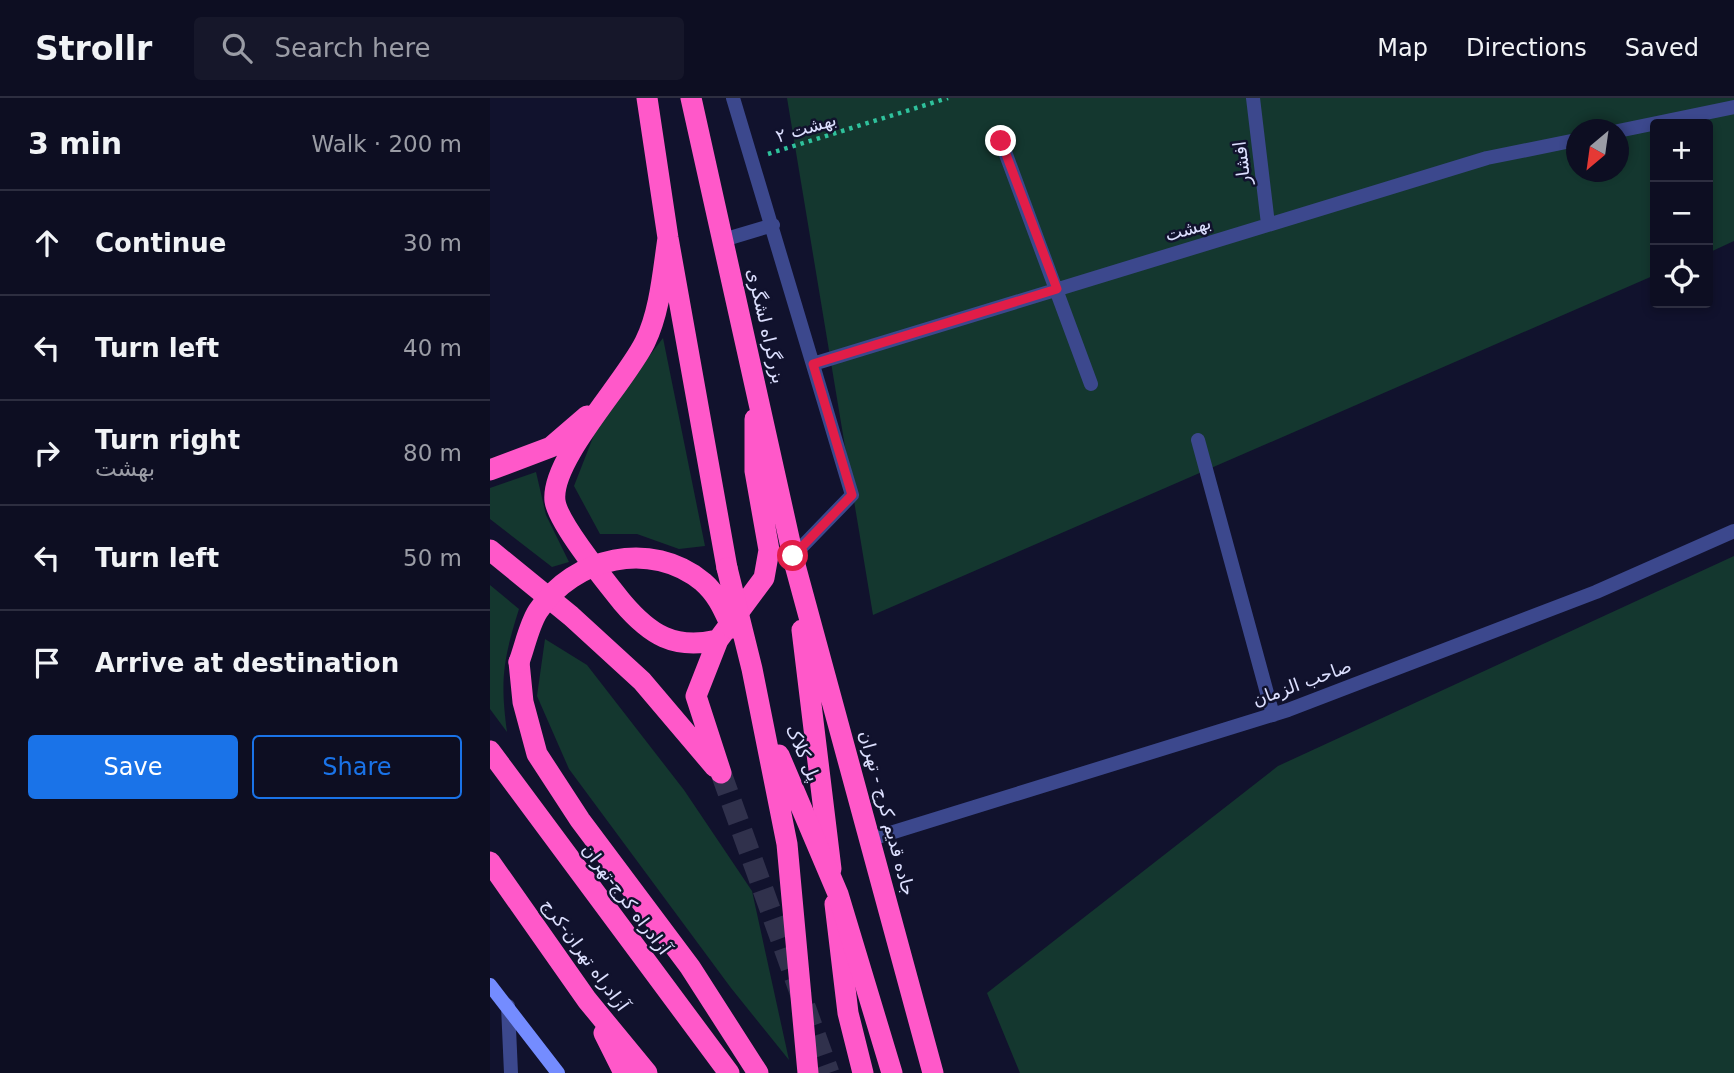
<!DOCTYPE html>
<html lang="en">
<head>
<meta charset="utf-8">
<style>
	body { margin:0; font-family:"DejaVu Sans","Noto Sans Arabic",sans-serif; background:#16172a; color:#f1f3f6 }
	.controls { position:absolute; right:21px; top:21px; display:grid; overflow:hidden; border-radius:7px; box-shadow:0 4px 10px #0003 }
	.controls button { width:63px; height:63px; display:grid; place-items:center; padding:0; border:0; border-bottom:2px solid #2d2e40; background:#0d0e22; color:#f1f3f6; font:35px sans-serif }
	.compass { position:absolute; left:1076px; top:21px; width:63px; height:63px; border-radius:50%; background:#0d0e22; box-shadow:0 4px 10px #0003; rotate:209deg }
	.stop { position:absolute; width:21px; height:21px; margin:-16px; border:5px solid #e11d48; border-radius:50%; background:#fff }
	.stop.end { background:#e11d48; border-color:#fff; box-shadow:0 2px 7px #0008 }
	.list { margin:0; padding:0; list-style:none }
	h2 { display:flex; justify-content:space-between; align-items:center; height:91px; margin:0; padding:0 28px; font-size:30px }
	h2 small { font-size:23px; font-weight:400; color:#9a9ca5 }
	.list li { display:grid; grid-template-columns:46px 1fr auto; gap:21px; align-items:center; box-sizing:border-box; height:105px; padding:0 28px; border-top:2px solid #2d2e40 }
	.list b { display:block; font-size:26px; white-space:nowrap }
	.list p { margin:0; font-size:23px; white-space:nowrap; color:#9a9ca5 }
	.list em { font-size:23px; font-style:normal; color:#9a9ca5 }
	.actions { display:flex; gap:14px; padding:21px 28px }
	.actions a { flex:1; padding:16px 0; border:2px solid #1a73e8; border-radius:7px; text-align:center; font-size:24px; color:#1a73e8 }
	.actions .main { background:#1a73e8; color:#fff }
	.icon { flex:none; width:38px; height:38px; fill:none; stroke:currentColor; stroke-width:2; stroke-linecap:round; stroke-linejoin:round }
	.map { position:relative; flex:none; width:1244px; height:975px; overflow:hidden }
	header { display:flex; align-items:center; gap:42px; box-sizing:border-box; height:98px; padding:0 35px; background:#0d0e22; border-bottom:2px solid #2d2e40 }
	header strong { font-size:33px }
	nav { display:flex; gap:38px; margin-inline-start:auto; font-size:24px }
	.search { width:490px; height:63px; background:#16172a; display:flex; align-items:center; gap:18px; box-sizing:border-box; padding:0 24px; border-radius:7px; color:#9a9ca5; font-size:26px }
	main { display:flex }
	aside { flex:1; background:#0d0e22 }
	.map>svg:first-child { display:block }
</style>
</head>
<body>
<header>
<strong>Strollr</strong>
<div class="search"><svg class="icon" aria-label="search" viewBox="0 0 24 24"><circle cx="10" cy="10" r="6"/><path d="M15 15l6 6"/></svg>Search here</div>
<nav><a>Map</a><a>Directions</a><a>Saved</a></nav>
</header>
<main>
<aside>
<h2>3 min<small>Walk · 200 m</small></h2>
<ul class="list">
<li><svg class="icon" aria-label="ahead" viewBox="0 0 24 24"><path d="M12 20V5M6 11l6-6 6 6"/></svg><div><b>Continue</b></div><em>30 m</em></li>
<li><svg class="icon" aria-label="left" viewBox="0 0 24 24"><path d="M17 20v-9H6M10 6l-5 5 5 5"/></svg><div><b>Turn left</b></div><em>40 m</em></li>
<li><svg class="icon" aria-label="right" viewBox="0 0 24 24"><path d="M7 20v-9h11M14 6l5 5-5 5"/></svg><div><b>Turn right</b><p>بهشت</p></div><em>80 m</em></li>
<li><svg class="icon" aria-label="left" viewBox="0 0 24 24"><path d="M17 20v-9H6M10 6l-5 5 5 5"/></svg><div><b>Turn left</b></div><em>50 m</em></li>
<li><svg class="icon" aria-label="arrive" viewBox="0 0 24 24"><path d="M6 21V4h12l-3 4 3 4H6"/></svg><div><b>Arrive at destination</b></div></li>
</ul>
<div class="actions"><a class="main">Save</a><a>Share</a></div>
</aside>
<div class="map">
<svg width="1244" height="975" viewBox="0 0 1244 975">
	<rect width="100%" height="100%" fill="#11122d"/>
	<path fill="#14372f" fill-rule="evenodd" d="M297 0H1244V143L1218 155V26H1165V177L383 517ZM1086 32H1128V74H1086Z
		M173 240 215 448 189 451 147 436H110L84 388 109 324Z
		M46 374 56 417 79 464 62 469 0 421V390Z
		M1244 458V975H530L497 895 788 668Z
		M0 487 29 511C13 562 10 582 17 634L0 611Z
		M55 541 97 567 194 692 262 793 299 962 241 890 79 671 47 598Z"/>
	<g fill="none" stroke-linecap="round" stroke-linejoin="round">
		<path stroke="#30314c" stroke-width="21" stroke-dasharray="21 10" stroke-linecap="butt" d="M231 675 339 975"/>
		<path stroke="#2fc19c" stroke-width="4.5" stroke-dasharray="3.5 5" stroke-linecap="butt" d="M278 56 458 0"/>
		<path stroke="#3c488d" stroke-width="14" d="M243 0 362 397 303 458
			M763 0 778 126
			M1128 33 1244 9
			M511 43 601 286
			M233 142 283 127
			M323 266 997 60 1086 42
			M708 342 783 617
			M381 741 798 612 1106 494 1244 433
			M18 908 21 975"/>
		<path stroke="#748cff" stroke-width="14" d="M0 887 68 975"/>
		<path stroke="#ff58c9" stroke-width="21" d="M157 0 178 140 237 470
			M201 0 305 467 443 975
			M178 140C173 173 170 214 155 244 135 285 60 362 65 403 68 425 116 484 132 504 160 537 184 552 228 542
			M0 372 61 349 97 318
			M0 452 81 518 152 583 225 669
			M312 532 341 771
			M29 564 33 604 47 656 90 722 200 869 268 975
			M0 653 239 975
			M231 675 206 598 228 542 274 480 279 452 265 373V321
			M0 764 97 902 157 975
			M345 806 358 915 373 975
			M114 935 134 975"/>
		<path stroke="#ff58c9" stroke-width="21" d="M237 470 262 571 297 746 318 975
			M29 564C35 548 39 527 48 513 84 459 161 441 213 484 228 497 234 513 242 530
			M289 657 348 796 402 975"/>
	</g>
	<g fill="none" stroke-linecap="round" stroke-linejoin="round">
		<path stroke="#e11d48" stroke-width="9" d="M303 458 362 397 323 266 567 191 511 43"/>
	</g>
	<g text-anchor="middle" stroke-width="5" stroke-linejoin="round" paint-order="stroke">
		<g font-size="18" fill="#dde0ff" stroke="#11122d">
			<text transform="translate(316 30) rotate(-17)" y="6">بهشت ۲</text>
			<text transform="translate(752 65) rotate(-97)" y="6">افشار</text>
			<text transform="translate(698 131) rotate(-17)" y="6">بهشت</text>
			<text transform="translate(276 228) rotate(77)" y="6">بزرگراه لشگری</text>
			<text transform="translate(812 585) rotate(-20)" y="6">صاحب الزمان</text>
			<text transform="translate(313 655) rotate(67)" y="6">پل کلاک</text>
			<text transform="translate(397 715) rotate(75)" y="6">جاده قدیم کرج - تهران</text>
			<text transform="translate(136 801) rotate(53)" y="6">آزادراه کرج-تهران</text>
			<text transform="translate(95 857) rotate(54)" y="6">آزادراه تهران-کرج</text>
		</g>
	</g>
</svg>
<div class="controls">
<button>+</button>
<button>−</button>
<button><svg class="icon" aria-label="locate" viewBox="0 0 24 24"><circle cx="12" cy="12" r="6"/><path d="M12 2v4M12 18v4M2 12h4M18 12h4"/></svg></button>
</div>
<svg class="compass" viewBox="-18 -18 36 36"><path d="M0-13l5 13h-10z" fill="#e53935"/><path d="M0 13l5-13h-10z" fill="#9a9ca5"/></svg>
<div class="stop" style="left:303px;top:458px"></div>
<div class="stop end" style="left:511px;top:43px"></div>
</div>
</main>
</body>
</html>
